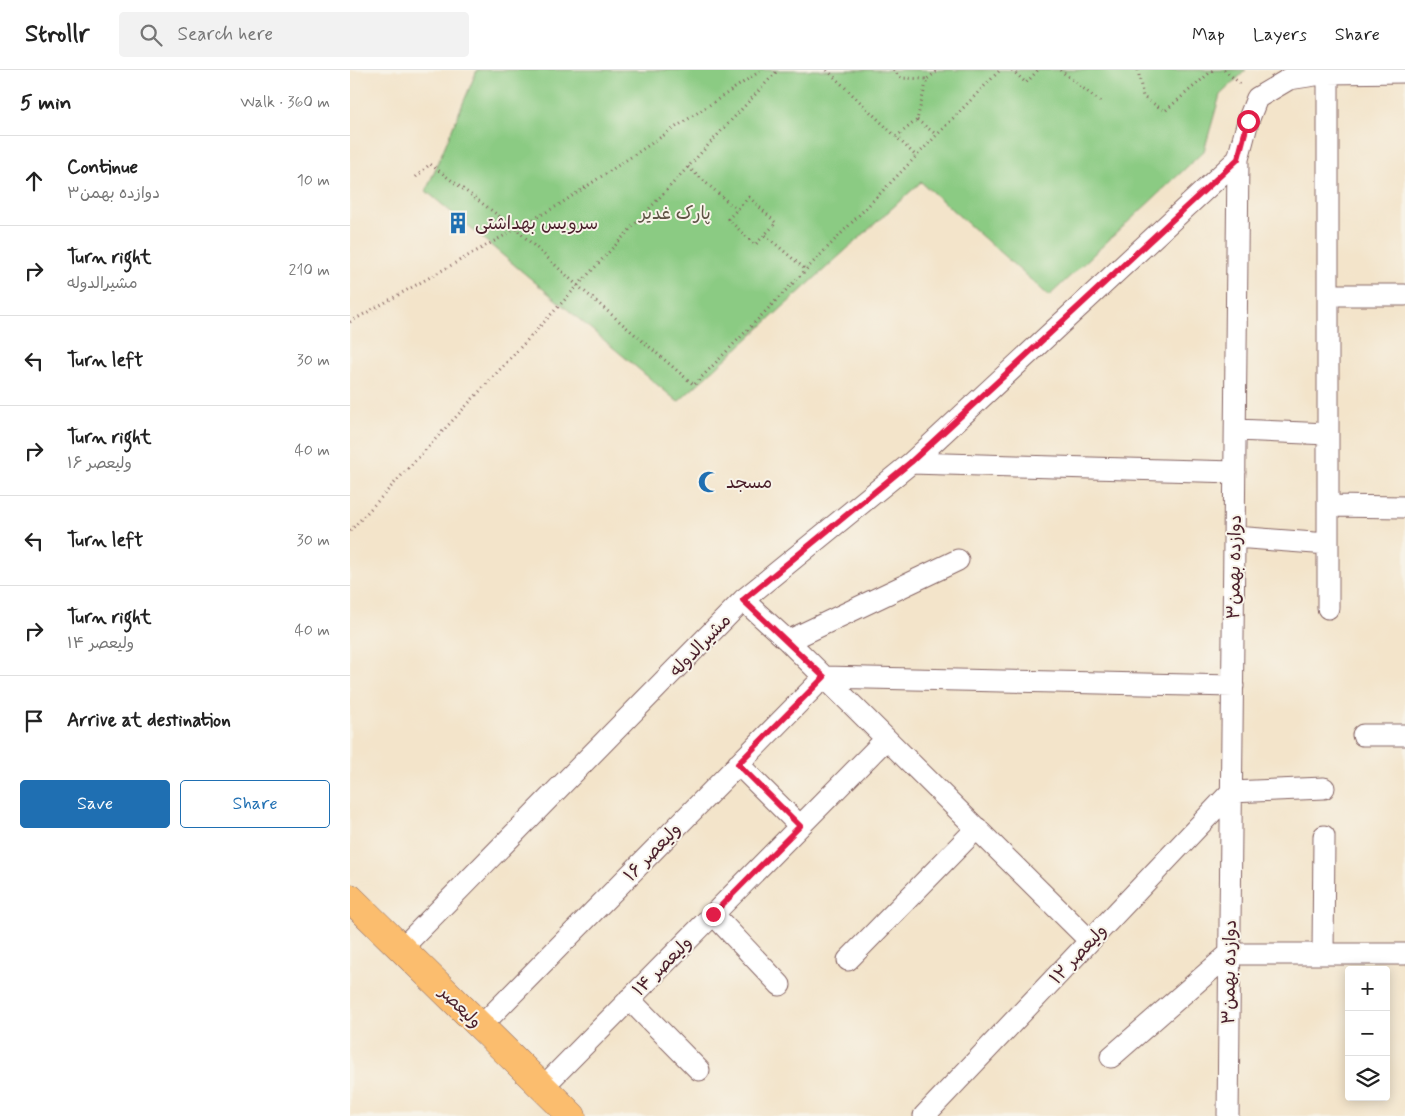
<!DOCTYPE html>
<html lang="en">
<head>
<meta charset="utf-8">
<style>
	body { margin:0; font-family:Mynerve,"Playpen Sans Arabic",sans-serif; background:#f2f2f2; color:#222 }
	.controls { position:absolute; right:15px; bottom:15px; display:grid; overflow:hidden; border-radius:5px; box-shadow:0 2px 12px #0003 }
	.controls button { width:45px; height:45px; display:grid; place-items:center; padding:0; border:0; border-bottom:1px solid #e0e0e0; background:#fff; color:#222; font:25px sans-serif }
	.stop { position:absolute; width:15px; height:15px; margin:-11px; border:4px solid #e11d48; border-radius:50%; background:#fff }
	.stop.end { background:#e11d48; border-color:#fff; box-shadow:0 1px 5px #0008 }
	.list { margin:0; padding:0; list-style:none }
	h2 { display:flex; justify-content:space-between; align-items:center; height:65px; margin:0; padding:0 20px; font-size:21px }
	h2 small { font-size:16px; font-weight:400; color:#767676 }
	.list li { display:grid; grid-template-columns:32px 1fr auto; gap:15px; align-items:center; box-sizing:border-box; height:90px; padding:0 20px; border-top:1px solid #e0e0e0 }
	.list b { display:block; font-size:19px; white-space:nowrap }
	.list p { margin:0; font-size:16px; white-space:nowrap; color:#767676 }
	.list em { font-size:16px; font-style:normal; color:#767676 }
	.actions { display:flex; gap:10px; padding:15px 20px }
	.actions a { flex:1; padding:11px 0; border:1px solid #1f6fb2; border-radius:5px; text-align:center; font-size:18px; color:#1f6fb2 }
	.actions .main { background:#1f6fb2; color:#fff }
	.icon { flex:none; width:28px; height:28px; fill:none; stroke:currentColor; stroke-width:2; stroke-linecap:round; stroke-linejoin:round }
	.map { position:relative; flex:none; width:1055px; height:1046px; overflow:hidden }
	header { display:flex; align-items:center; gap:30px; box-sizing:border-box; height:70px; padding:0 25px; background:#fff; border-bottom:1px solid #e0e0e0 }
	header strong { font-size:24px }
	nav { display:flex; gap:28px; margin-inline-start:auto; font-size:18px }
	.search { width:350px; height:45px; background:#f2f2f2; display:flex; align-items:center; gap:12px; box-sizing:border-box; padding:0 18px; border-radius:5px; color:#767676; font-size:19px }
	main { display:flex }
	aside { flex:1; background:#fff }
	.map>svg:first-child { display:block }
</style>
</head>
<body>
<header>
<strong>Strollr</strong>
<div class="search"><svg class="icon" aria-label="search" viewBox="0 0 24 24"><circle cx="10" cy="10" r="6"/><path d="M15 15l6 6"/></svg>Search here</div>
<nav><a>Map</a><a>Layers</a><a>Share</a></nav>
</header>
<main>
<aside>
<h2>5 min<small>Walk · 360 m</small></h2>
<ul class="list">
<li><svg class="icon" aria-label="ahead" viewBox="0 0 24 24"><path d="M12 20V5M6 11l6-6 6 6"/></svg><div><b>Continue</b><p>دوازده بهمن۳</p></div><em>10 m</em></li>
<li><svg class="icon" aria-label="right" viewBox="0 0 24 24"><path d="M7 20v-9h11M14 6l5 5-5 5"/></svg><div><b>Turn right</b><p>مشیرالدوله</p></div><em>210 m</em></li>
<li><svg class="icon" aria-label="left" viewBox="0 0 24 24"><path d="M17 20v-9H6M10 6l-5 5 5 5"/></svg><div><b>Turn left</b></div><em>30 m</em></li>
<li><svg class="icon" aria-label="right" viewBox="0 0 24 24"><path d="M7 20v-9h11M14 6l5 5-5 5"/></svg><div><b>Turn right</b><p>ولیعصر ۱۶</p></div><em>40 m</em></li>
<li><svg class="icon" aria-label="left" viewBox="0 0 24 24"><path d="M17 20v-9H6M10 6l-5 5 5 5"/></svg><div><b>Turn left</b></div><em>30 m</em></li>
<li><svg class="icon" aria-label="right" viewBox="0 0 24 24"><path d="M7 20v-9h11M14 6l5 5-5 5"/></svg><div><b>Turn right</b><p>ولیعصر ۱۴</p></div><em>40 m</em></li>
<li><svg class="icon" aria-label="arrive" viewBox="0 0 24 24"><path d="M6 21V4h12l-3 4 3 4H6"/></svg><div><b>Arrive at destination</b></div></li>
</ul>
<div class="actions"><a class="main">Save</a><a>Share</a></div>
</aside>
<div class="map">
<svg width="1055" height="1046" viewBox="0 0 1055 1046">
	<rect width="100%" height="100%" fill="#f7f3e8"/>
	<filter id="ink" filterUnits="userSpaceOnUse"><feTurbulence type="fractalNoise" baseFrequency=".02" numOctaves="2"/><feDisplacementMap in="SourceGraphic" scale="10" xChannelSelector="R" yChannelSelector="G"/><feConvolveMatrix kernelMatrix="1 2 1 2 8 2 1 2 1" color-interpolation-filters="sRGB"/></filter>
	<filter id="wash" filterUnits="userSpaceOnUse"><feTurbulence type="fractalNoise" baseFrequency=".0096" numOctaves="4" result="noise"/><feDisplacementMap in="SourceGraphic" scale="20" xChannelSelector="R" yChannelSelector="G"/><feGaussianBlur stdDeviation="1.12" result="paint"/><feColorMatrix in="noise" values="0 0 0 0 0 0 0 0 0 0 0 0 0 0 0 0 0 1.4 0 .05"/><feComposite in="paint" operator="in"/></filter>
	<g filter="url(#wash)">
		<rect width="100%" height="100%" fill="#f3e4ca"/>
		<path fill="#8bcb83" stroke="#6a7557" d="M127 0H896L870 25 854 81 699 226 571 112 328 332 76 121Z"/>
	</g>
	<g filter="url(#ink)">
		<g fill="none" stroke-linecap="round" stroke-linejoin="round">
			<g stroke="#856463" stroke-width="23">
				<path id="minor" d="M978 3V538
					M978 225H1055
					M886 360 978 364
					M561 393 885 402
					M978 436 1055 437
					M885 467 978 474
					M393 530 438 571 740 871
					M438 571 608 490
					M1013 665H1055
					M388 694 450 756
					M363 844 430 915
					M52 878 393 530 561 393 888 89
					M973 884 974 766
					M498 890 627 758
					M279 929 349 1000
					M131 956 474 607 883 616
					M761 987 879 884H1055
					M193 1017 536 669
					M574 1046 881 722 974 718
					M878 1046 888 89 898 51 907 28 939 9 978 3 1055 2"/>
			</g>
			<g stroke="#856463" stroke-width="29">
				<path id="primary" d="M0 828 222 1046"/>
			</g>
			<path stroke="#856463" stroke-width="3" stroke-dasharray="1 4" stroke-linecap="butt" d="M477 0 566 86
				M543 0 551 8 577 9
				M662 0 676 13 688 0
				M710 0 753 34
				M788 0 793 27 815 41 863 0
				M874 0 893 16
				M567 50 587 65
				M546 67 567 50 577 9 589 0
				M338 97 387 140
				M66 107 80 94 166 159 228 216 344 315 650 0
				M399 127 426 153 405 175 378 149Z
				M415 165 456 200
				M0 252 207 136 412 0
				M0 461 428 0"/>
			<use href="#minor" stroke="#fff" stroke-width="21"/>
			<use href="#primary" stroke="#fbbd6e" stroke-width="28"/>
		</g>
	</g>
	<g fill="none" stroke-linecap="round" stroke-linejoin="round" filter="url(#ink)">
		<path stroke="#e11d48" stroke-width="6" d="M363 844 450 756 388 694 474 607 393 530 561 392 888 89 898 51"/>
	</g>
	<defs>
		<g id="building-bare" transform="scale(1.725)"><path d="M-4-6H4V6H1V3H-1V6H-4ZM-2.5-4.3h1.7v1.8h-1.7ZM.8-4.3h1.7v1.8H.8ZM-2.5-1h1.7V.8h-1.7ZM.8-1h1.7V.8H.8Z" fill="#1f6fb2" stroke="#f7f3e8" stroke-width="2.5" paint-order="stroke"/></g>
		<g id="mosque-bare" transform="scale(1.725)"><path d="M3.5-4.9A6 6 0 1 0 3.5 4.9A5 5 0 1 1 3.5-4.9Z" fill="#1f6fb2" stroke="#f7f3e8" stroke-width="2.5" paint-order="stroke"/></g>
	</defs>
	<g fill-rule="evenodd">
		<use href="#building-bare" x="108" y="153"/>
		<use href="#mosque-bare" x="359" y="412"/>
	</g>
	<g text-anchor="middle" stroke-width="4" stroke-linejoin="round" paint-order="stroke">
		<g font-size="18" fill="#5e5345" stroke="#f7f3e8">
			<text x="325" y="149">پارک غدیر</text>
		</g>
		<g font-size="18" fill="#4a1f2b" stroke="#f7f3e8" text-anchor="start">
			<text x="125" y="159">سرویس بهداشتی</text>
			<text x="376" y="418">مسجد</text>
		</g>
		<g font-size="18" fill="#4a1f2b" stroke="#f7f3e8">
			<text transform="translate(884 497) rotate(-89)" y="6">دوازده بهمن۳</text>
			<text transform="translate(350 575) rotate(-46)" y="6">مشیرالدوله</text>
			<text transform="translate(302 782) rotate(-46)" y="6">ولیعصر ۱۶</text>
			<text transform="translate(728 884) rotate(-47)" y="6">ولیعصر ۱۲</text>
			<text transform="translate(312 896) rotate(-45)" y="6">ولیعصر ۱۴</text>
			<text transform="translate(879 902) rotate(-89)" y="6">دوازده بهمن۳</text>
			<text transform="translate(111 937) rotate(45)" y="6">ولیعصر</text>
		</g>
	</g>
</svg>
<div class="controls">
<button>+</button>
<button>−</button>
<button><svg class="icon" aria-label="layers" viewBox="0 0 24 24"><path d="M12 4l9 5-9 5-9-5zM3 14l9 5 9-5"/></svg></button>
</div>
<div class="stop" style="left:898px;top:51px"></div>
<div class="stop end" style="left:363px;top:844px"></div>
</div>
</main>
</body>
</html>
